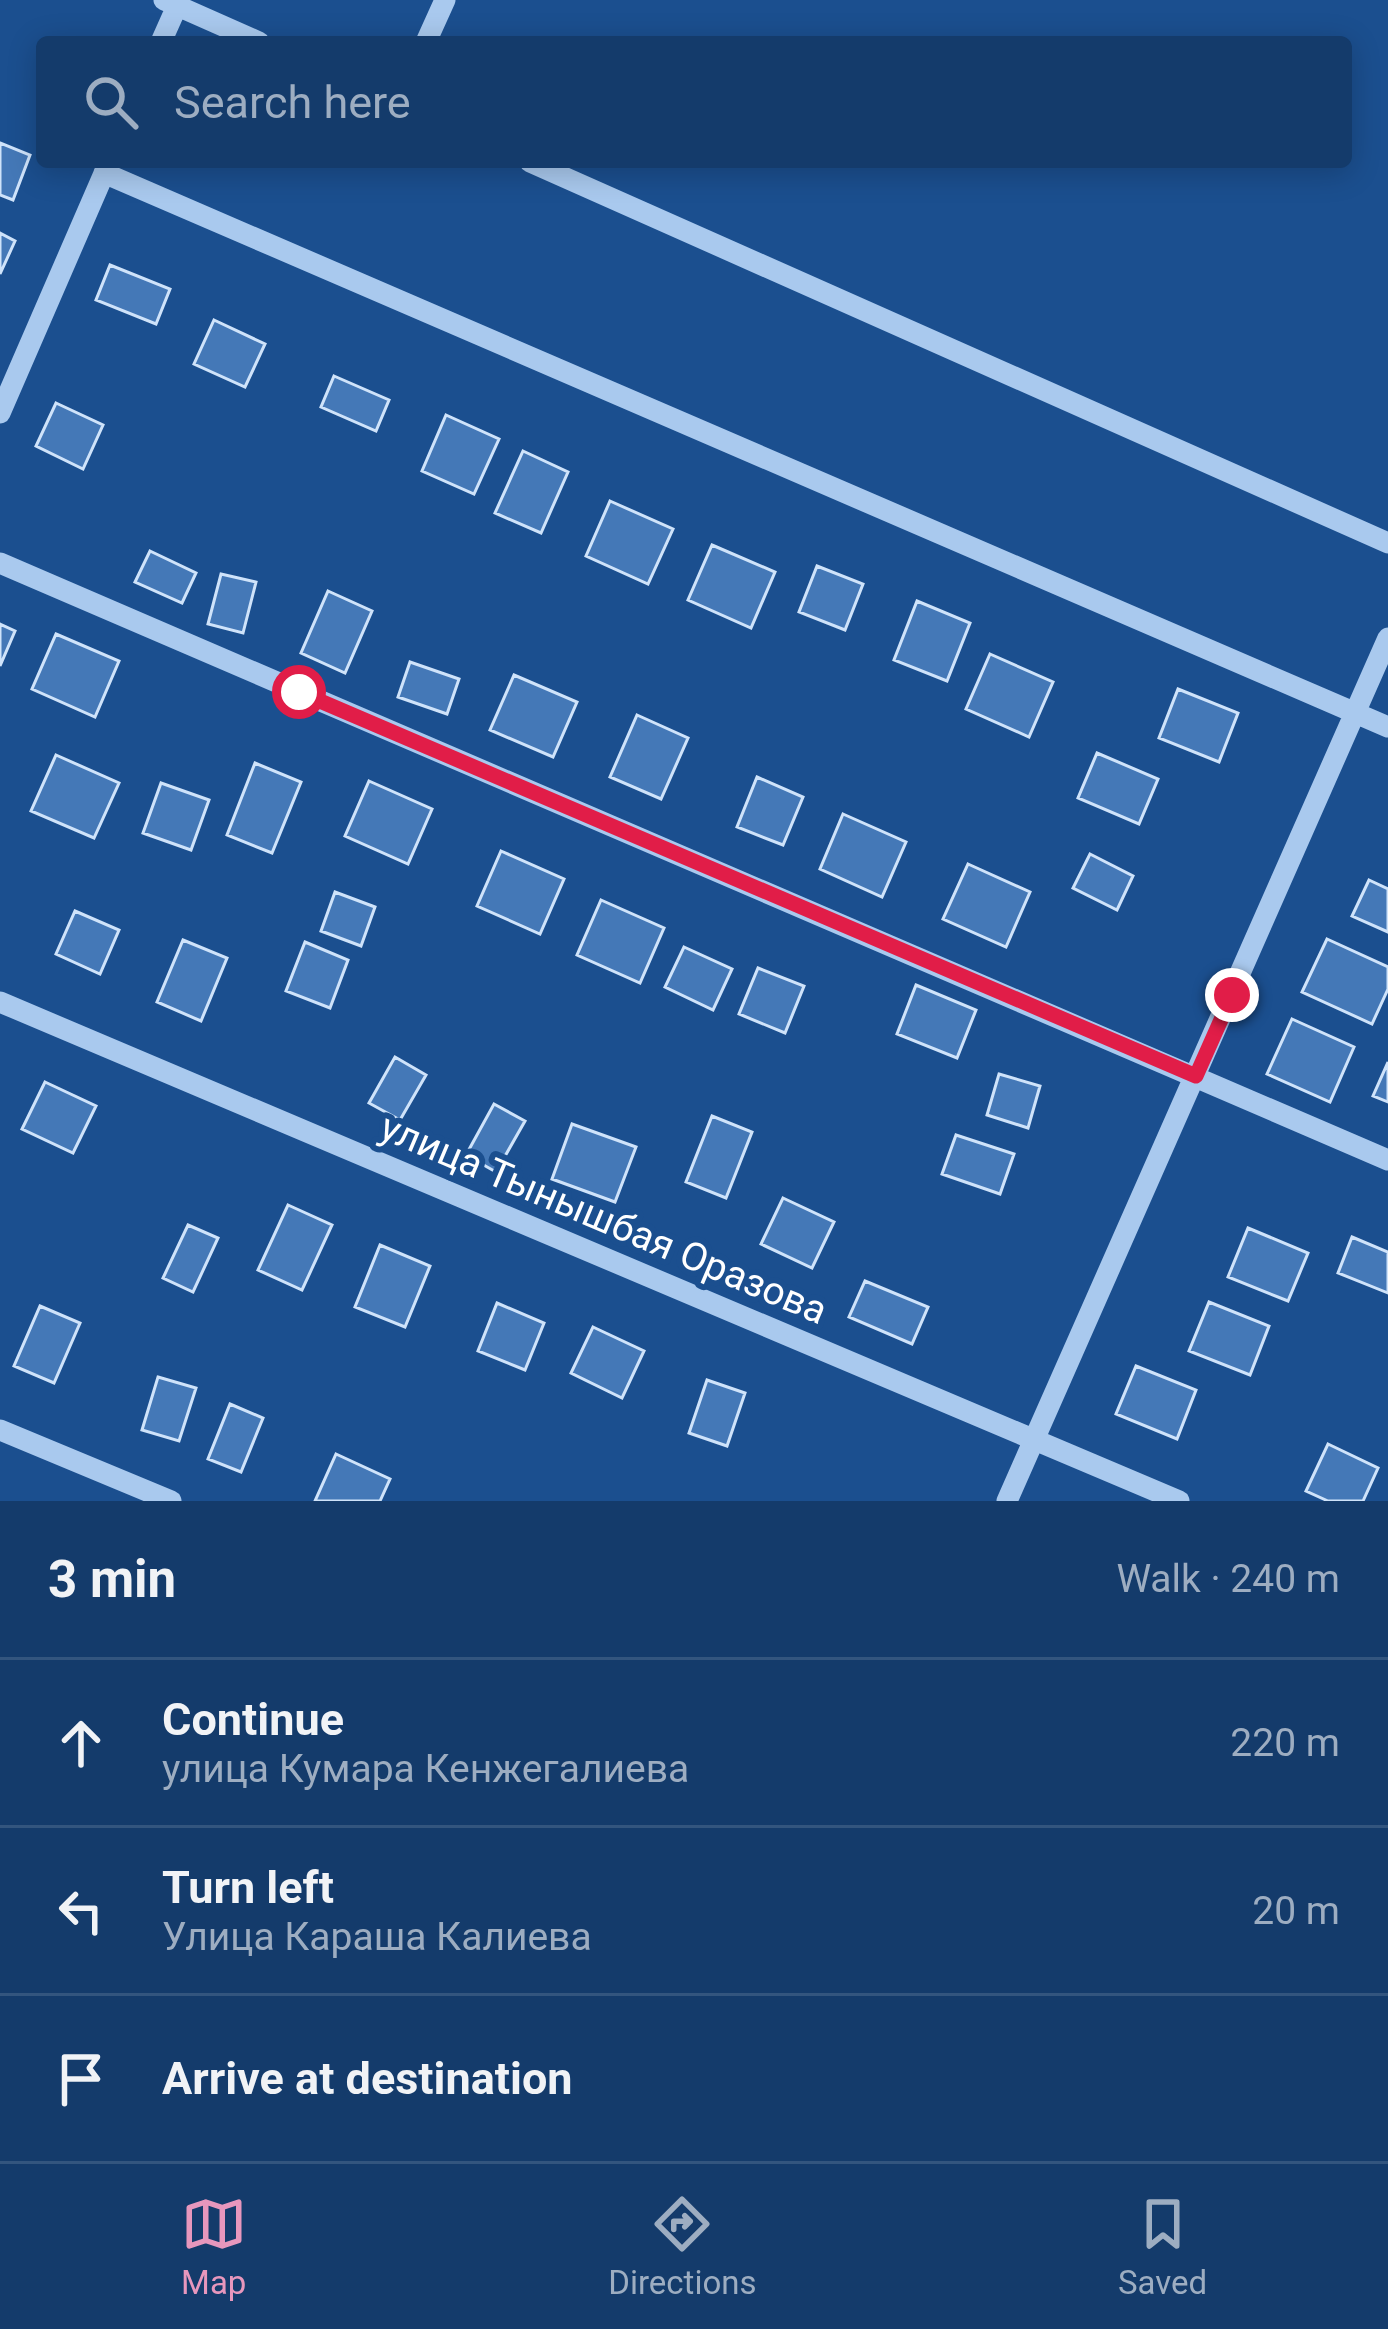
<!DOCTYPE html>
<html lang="en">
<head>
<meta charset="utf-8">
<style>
	body { margin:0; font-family:Roboto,sans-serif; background:#1d4271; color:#f1f3f6 }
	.stop { position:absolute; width:36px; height:36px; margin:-27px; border:9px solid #e11d48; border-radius:50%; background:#fff }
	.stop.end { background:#e11d48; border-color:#fff; box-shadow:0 3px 12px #0008 }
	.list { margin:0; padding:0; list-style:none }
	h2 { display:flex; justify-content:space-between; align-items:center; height:156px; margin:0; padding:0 48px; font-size:51px }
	h2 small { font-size:39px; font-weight:400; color:#9dadc1 }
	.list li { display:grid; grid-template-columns:78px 1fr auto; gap:36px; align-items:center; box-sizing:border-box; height:168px; padding:0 48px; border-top:3px solid #33557e }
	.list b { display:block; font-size:45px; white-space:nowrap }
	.list p { margin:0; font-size:39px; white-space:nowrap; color:#9dadc1 }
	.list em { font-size:39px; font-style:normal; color:#9dadc1 }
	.icon { flex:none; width:66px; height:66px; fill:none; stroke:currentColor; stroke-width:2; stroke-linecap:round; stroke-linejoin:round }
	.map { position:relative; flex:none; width:1388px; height:1501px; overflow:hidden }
	.search { position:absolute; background:#143b6b; box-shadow:0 6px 30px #0003; left:36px; right:36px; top:36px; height:132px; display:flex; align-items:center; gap:30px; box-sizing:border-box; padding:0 42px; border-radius:12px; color:#9dadc1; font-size:45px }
	.sheet { height:660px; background:#143b6b }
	nav { display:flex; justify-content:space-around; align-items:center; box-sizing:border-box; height:168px; border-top:3px solid #33557e; background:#143b6b; font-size:33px; color:#9dadc1 }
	nav a { display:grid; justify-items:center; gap:6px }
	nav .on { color:#e797bd }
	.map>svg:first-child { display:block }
</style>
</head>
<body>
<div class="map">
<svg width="1388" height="1501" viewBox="0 0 1388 1501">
	<rect width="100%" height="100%" fill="#1b4f8f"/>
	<path fill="#4478b7" stroke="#cfe3fa" stroke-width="3" d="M0 143 30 155 13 200 0 195Z
		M0 233 15 241 0 274Z
		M110 265 170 289 156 324 96 300Z
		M214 320 265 344 245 387 194 364Z
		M334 376 389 400 376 431 321 407Z
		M56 403 103 425 83 469 36 446Z
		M446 415 499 439 474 494 422 471Z
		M523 451 568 472 541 533 495 513Z
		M610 501 673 529 648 584 586 556Z
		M712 545 775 572 751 628 688 600Z
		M150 551 196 573 182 603 135 582Z
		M817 566 863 584 845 630 799 612Z
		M221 574 256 582 243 633 208 624Z
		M328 591 372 611 345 673 301 653Z
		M917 601 970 623 947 681 894 660Z
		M0 624 15 631 0 666Z
		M56 634 119 661 95 717 32 689Z
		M990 654 1053 682 1029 737 966 709Z
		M410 662 459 679 447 714 398 697Z
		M514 675 577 702 553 757 490 730Z
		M1178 689 1238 713 1219 762 1159 738Z
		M637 715 688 738 661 799 610 777Z
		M1097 753 1158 779 1139 824 1078 798Z
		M56 755 119 783 94 838 31 811Z
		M255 763 301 782 272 853 227 835Z
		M757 777 803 797 783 845 737 827Z
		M369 781 432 809 408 864 345 836Z
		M161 783 209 800 191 850 143 833Z
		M843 814 906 842 882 897 820 869Z
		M501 851 564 879 540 934 477 906Z
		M1090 854 1133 876 1117 910 1073 888Z
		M968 864 1030 892 1006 947 943 919Z
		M1369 880 1388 889V932L1352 916Z
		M335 892 375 907 361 946 321 931Z
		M601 900 664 928 640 983 577 955Z
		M75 911 119 930 100 974 56 954Z
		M1327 939 1388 967V989L1372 1024 1302 992Z
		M183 940 227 958 201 1021 157 1002Z
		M305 942 348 960 330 1008 286 991Z
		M684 947 732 969 713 1010 665 987Z
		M758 968 804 986 785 1033 739 1014Z
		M916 985 976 1010 957 1058 897 1034Z
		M1292 1019 1354 1047 1330 1102 1267 1074Z
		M395 1057 426 1075 400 1120 369 1103Z
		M1388 1062V1102L1373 1096Z
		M999 1074 1040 1086 1028 1128 987 1115Z
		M45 1082 96 1106 73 1153 22 1129Z
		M494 1104 525 1121 496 1172 466 1155Z
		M712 1116 752 1132 726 1198 686 1182Z
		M572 1124 636 1147 615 1202 552 1179Z
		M956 1135 1014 1154 1000 1194 942 1174Z
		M783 1198 834 1222 812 1268 761 1244Z
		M288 1205 332 1225 302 1290 258 1270Z
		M188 1225 218 1238 193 1292 163 1278Z
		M1248 1228 1308 1253 1288 1301 1228 1277Z
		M1352 1237 1388 1252V1293L1338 1273Z
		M380 1245 430 1266 405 1327 355 1307Z
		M865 1281 928 1307 912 1344 849 1317Z
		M1209 1302 1269 1326 1250 1375 1189 1351Z
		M497 1303 544 1323 525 1370 478 1351Z
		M40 1306 80 1323 54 1383 14 1366Z
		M593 1327 644 1351 622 1398 571 1373Z
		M1136 1366 1196 1390 1177 1439 1116 1414Z
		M158 1377 196 1388 179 1441 142 1430Z
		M707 1380 745 1393 727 1446 689 1433Z
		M230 1404 263 1418 241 1472 208 1459Z
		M1328 1444 1378 1468 1363 1501H1328L1306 1491Z
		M336 1454 390 1479 380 1501H315Z"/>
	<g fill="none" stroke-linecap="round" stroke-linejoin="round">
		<path stroke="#a9c9ee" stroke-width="21" d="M164 0 259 42
			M161 42 177 6
			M426 42 445 0
			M530 162 1388 543
			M104 173 1388 727
			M0 413 109 162
			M0 563 1388 1160
			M0 1002 1179 1501
			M0 1430 171 1501
			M1007 1501 1388 638"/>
	</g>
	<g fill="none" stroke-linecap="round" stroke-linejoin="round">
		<path stroke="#e11d48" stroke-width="15" d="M299 692 1196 1076 1232 995"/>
	</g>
	<g text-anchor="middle" stroke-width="12" stroke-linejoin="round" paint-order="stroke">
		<g font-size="39" fill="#fff" stroke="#1b4f8f">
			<text transform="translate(604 1218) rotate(23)" y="14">улица Тынышбая Оразова</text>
		</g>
	</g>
</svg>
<div class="stop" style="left:299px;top:692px"></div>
<div class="stop end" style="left:1232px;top:995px"></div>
<div class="search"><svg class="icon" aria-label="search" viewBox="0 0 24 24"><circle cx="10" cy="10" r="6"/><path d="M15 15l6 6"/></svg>Search here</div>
</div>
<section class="sheet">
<h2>3 min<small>Walk · 240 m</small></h2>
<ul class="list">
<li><svg class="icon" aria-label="ahead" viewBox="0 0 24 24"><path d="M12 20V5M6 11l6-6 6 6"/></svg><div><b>Continue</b><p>улица Кумара Кенжегалиева</p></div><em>220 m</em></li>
<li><svg class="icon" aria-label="left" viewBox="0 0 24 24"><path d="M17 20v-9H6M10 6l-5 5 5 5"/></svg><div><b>Turn left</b><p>Улица Караша Калиева</p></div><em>20 m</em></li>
<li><svg class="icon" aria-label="arrive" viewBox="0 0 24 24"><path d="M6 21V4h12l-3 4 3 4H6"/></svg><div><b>Arrive at destination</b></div></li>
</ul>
</section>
<nav>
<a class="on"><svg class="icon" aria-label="map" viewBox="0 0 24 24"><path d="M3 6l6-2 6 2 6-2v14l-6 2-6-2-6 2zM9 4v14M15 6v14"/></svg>Map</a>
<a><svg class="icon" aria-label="directions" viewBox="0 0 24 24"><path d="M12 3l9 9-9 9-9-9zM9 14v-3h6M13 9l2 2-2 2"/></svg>Directions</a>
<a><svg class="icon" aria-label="saved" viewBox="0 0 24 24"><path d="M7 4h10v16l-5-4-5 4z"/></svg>Saved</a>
</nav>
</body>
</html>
